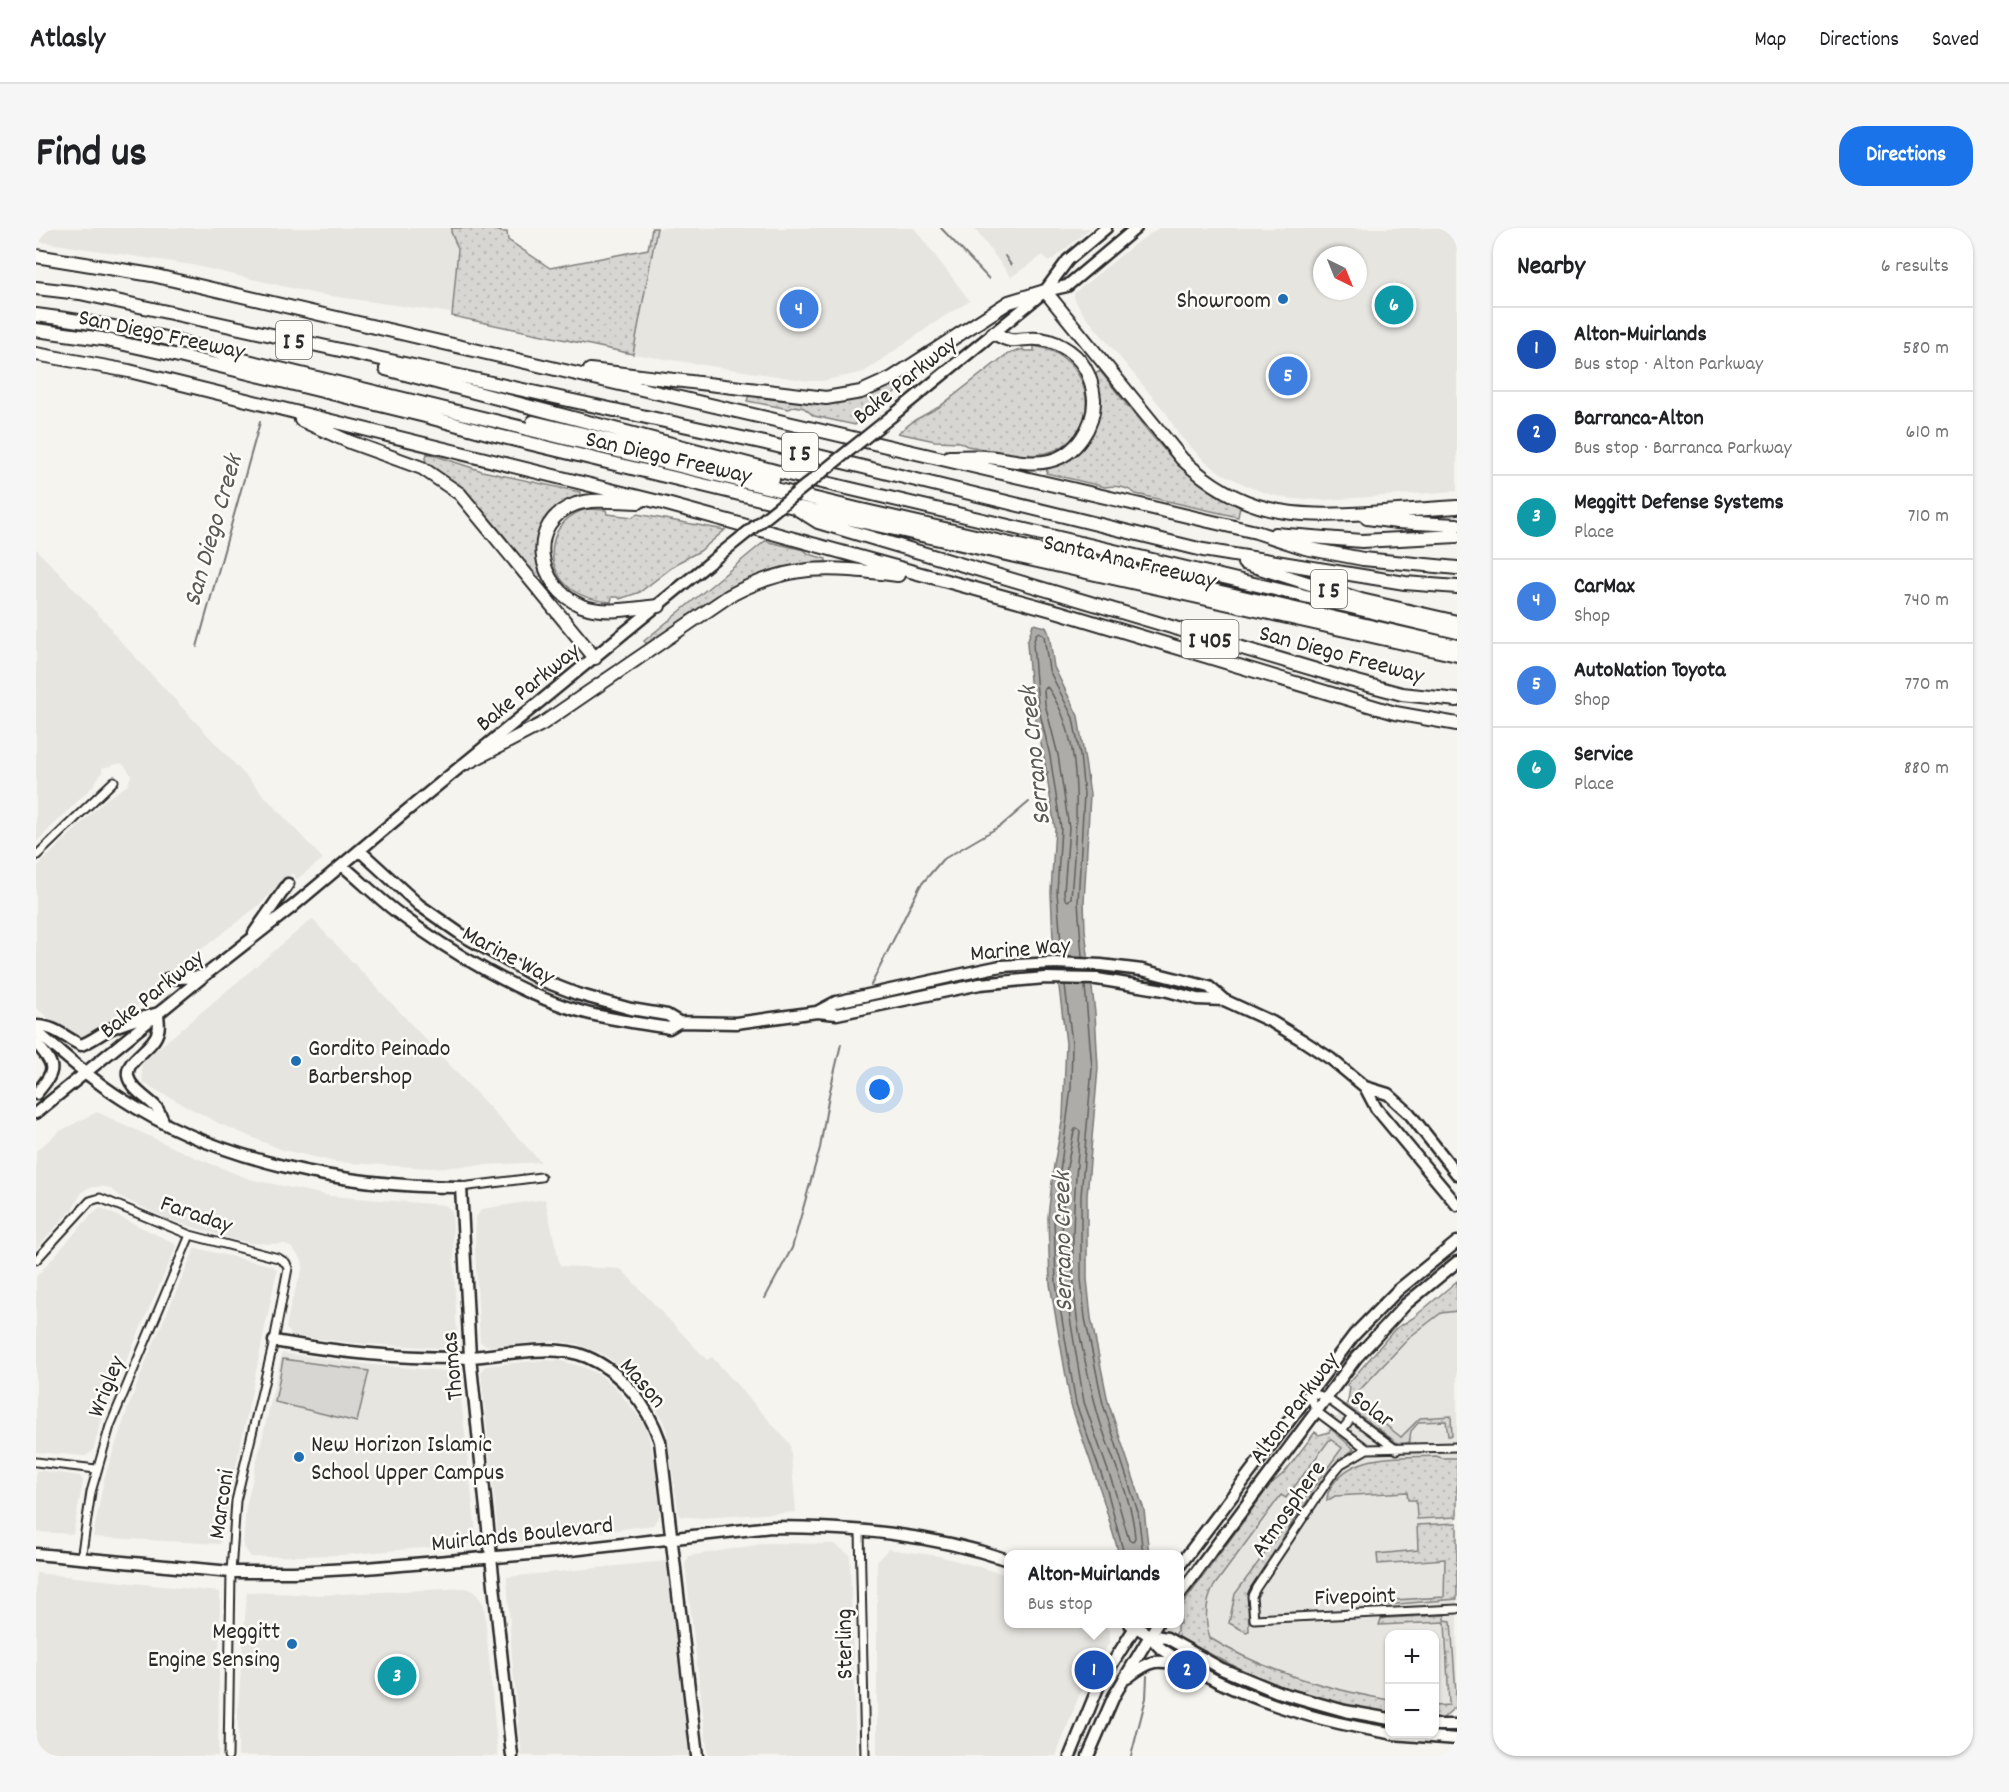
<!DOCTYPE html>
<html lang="en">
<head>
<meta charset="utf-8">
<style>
	body { margin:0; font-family:Dekko,sans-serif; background:#f6f6f6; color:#202124 }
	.controls { position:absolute; right:18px; bottom:18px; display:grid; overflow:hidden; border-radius:12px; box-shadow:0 2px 4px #0004 }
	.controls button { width:54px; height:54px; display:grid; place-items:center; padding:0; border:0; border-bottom:2px solid #e0e0e0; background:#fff; color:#202124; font:30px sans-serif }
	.compass { position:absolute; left:1277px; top:18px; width:54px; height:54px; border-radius:50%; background:#fff; box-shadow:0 2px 4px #0004; rotate:137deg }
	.you { position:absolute; left:844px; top:862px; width:21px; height:21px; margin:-15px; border:4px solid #fff; border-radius:50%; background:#1a73e8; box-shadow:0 0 0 9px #1a73e833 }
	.badge { display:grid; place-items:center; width:39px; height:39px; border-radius:50%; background:#1a73e8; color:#fff; font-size:20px; font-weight:700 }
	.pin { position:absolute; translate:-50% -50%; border:3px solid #fff; box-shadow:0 2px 6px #0006 }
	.popup { position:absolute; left:968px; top:1322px; width:180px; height:78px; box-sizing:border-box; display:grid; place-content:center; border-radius:12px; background:#fff; filter:drop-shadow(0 2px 4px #0005); font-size:20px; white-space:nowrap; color:#757577 }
	.popup b { font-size:22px; color:#202124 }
	.popup::after { content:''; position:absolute; left:50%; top:100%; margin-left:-12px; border:12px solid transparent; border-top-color:#fff }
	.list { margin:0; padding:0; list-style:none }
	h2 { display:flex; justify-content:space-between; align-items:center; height:78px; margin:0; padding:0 24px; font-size:26px }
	h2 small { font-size:20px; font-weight:400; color:#757577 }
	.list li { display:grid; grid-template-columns:39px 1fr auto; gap:18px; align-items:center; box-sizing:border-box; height:84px; padding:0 24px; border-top:2px solid #e0e0e0 }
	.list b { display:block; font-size:22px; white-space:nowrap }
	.list p { margin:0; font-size:20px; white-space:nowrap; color:#757577 }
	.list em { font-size:20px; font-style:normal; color:#757577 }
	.map { position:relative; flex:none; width:1421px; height:1528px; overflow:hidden; border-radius:24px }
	header { display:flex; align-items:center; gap:36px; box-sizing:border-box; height:84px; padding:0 30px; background:#fff; border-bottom:2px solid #e0e0e0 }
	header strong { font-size:28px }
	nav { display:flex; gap:33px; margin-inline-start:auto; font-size:21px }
	.intro { display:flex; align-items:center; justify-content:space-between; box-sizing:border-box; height:144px; padding:0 36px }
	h1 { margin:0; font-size:42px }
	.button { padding:15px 27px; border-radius:24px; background:#1a73e8; color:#fff; font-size:21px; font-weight:700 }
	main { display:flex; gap:36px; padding:0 36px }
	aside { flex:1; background:#fff; border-radius:24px; box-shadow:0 2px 4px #0004 }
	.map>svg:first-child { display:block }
</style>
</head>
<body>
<header>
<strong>Atlasly</strong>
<nav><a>Map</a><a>Directions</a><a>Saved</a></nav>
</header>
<div class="intro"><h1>Find us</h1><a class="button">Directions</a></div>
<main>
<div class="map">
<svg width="1421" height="1528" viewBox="0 0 1421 1528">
	<defs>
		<pattern id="grass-dots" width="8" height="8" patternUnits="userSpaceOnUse" patternTransform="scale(1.5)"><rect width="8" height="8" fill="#d7d6d2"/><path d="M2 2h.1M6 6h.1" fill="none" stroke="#b9b8b4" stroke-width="1.8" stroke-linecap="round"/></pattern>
	</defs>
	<rect width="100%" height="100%" fill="#f5f4ef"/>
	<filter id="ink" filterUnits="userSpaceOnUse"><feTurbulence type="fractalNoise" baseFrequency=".0167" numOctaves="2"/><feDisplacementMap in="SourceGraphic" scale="12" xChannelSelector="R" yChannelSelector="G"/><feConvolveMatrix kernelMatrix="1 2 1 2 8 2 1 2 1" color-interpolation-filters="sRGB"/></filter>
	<g filter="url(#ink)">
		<path fill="#e6e5e0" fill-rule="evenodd" d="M0 0H416L415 4 422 21 415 85 281 66 156 37 0 13Z
			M621 0H878L934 73 907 89 828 144 786 153H773L597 126Z
			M938 0H1055L1013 34 1007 27 975 49Z
			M1123 0H1405L1421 9V263L1288 272 1257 271 1236 267 1216 260 1185 245 1168 232 1142 206 1131 186 1047 85 1038 70V65L1063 45 1099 16ZM1286 27H1322V63H1286Z
			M0 321 76 401 75 403 287 631 261 651 256 645 223 677 135 745 122 762 98 781 57 806 40 812 0 780V640L69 572 92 557 95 547 89 538 85 535 66 540V544L56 559 0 614Z
			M276 691 505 934 394 940 300 934 247 922 184 896 107 855 105 835Z
			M61 884 158 929 213 951 294 968 409 977 416 983 421 1111 410 1120 329 1116 256 1108 250 1100 255 1075 267 1039 266 1032 256 1020 249 1016 216 1015 195 1011 134 992 85 969 74 960 65 958 52 960 46 964 37 980 0 1021V923L24 903Z
			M509 971 524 1038 585 1041 671 1132 676 1129 754 1216 760 1284 665 1290 643 1288 630 1199 616 1172 588 1142 569 1127 541 1116 519 1113 455 1118 447 1116 444 1113 439 1020 440 989 446 981Z
			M65 980 138 1015 140 1019 67 1186 57 1223 49 1228 0 1224V1049L54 988Z
			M159 1020 237 1038 241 1042 184 1316 57 1309 68 1251 92 1180 113 1126Z
			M1421 1071V1480H1399L1398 1406H1354L1353 1474 1237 1445 1168 1409 1166 1359 1320 1165 1375 1108Z
			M246 1125 337 1137 422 1144 441 1315 306 1327 215 1329 207 1318 210 1279Z
			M507 1132 525 1133 548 1139 565 1148 579 1159 603 1189 611 1202 619 1237 624 1287 617 1297 472 1316 462 1306 445 1144 449 1138Z
			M0 1242 44 1248 47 1253 37 1306 0 1304Z
			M732 1315 798 1316 814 1327 820 1528H672L649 1336 653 1328Z
			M852 1321 903 1328 972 1347V1396H1067L1074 1402V1413L1043 1468 1020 1528H841V1333Z
			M630 1333 653 1528H486L476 1430 471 1349Z
			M0 1345 184 1364 182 1528H0Z
			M431 1360 439 1364 448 1377 462 1528H202V1481L211 1364 283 1367Z"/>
		<path fill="url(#grass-dots)" stroke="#81807e" stroke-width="1.5" d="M416 0H457L465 4H471L472 12 514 40 612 21 616 0H621L597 126 416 88 422 21 415 4Z
			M998 118C1060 127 1070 209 1010 225 986 231 956 222 931 218L923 214 899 213 862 205 879 192 903 179 970 127 987 121 989 123H998Z
			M1064 143C1106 195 1141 250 1204 279L1202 289 1100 266C1091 259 1081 257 1069 259L1010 245 1012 239C1021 234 1033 230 1041 224 1065 205 1067 173 1059 146Z
			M865 151 869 156 819 197 778 188 768 180 759 178 753 181 711 173 713 167C773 176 810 182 865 151Z
			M391 225 446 243 544 264V268L526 276 516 285 507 346 501 350C467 306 438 264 389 235Z
			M552 281 570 282 571 286 597 289 601 286 689 302 664 323 643 334 604 364 584 371 582 369H576L575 374C561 373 547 370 535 361 504 337 513 289 552 281Z
			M729 313 768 322 773 326 790 331V334C770 335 750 337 731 344 688 359 650 392 612 417L608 413Z
			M1421 1053V1083L1405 1085 1375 1108 1321 1165 1322 1167 1318 1172 1365 1209 1384 1190 1415 1188 1416 1208H1412L1410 1193 1383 1194 1375 1203 1373 1215 1364 1217 1310 1177 1312 1173 1314 1159 1311 1157 1359 1101 1377 1090Z
			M1295 1201 1318 1221 1296 1238 1260 1289 1213 1363 1212 1375 1213 1403 1210 1404 1193 1395 1199 1366 1306 1220 1294 1211 1250 1270 1245 1267 1178 1358C1169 1375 1168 1391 1174 1410 1227 1443 1292 1461 1353 1472V1487C1311 1479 1269 1469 1229 1453 1198 1439 1169 1423 1139 1407L1141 1404V1396H1144V1380L1234 1257 1249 1244 1279 1204 1283 1207 1293 1204Z
			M1400 1228 1406 1230H1421V1289L1381 1291 1380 1272H1372L1371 1264 1299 1268 1291 1273C1291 1264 1293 1263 1297 1256 1320 1224 1365 1230 1400 1228Z
			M1421 1295V1371L1350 1377 1344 1376 1342 1373 1408 1369 1409 1331 1342 1336 1341 1326 1382 1322 1381 1297Z
			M1409 1387V1392L1415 1393 1421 1481H1417L1405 1492H1399V1478L1413 1477 1409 1394 1343 1397 1345 1391 1350 1390Z"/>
		<path fill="#d7d6d2" stroke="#81807e" stroke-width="1.5" d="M247 1131 333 1143 321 1194 239 1174Z"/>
		<path fill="#adaca9" stroke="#797877" stroke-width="1.5" d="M997 396 1010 399 1013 406 1018 439 1042 488 1054 566 1048 674 1049 702 1059 785 1062 840 1051 968V1051L1055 1090 1072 1174 1108 1282 1113 1326H1083L1065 1264 1035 1177 1014 1056 1012 989 1018 937 1027 889 1030 815 1017 711 1015 664 1019 601 1008 529 996 478 991 415Z"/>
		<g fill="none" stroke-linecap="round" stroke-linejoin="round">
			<path stroke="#5f5f5d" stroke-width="1.5" d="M1011 459C1016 464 1019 472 1023 479 1049 533 1039 612 1035 670L1032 673 1029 671 1028 664 1033 600 1022 527 1009 476 1008 462Z
				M1026 729 1021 664 1025 600 1014 528 1002 477 997 416 1000 406 1003 404 1008 408 1013 442 1037 490 1044 527 1048 566 1042 674 1046 729
				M1029 757 1036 815 1035 860 1018 989 1020 1055 1040 1176 1071 1262 1088 1326
				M1049 758 1056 840 1045 968V1051L1049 1090 1067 1176 1102 1284 1107 1326
				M1040 900 1044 903C1038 965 1033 1028 1041 1090 1045 1118 1052 1147 1059 1175 1069 1221 1096 1263 1099 1310L1096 1314 1093 1312 1078 1260 1048 1174 1028 1054 1026 990 1031 939 1038 903Z"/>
			<path stroke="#797877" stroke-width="2" d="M905 0 953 51
				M969 28 975 37
				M161 419 224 194
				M1005 554 1012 544
				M835 757 884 658 906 632 966 597 993 574
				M729 1070 756 1020 784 920 793 867 805 816
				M1095 1528 1110 1470 1111 1448"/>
			<g stroke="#2b2b2b" stroke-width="11">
				<path id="street" d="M0 628 78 553
					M425 959 505 949
					M0 1032 54 973 64 970 154 1007 242 1030 250 1035 252 1040 238 1113 200 1273 195 1344 192 1528
					M1273 1164 1289 1169 1361 1222
					M1273 1164 1280 1183 1331 1221
					M1306 1202 1316 1189
					M1421 1219 1331 1221 1305 1236 1295 1248 1220 1360 1216 1368 1218 1391 1421 1381
					M0 1234 60 1241
					M824 1303 829 1528
					M45 1331 55 1264 74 1198 154 1007"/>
			</g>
			<g stroke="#2b2b2b" stroke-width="15">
				<path id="secondary" d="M0 803C28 827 55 851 86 871 182 934 312 959 425 959L434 1129 476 1528
					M238 1113C300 1124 356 1130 419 1130 459 1129 515 1114 551 1129 586 1144 612 1178 624 1213L661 1528
					M0 1326 195 1344H258L330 1340 518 1324 735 1299C815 1299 896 1306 972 1332
					M1094 1396C1101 1400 1108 1403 1114 1408 1118 1412 1121 1418 1126 1421 1194 1468 1273 1492 1354 1505
					M1113 1407 1131 1410 1186 1441 1242 1464 1309 1483 1354 1491
					M1398 1497H1421
					M1356 1506 1421 1511"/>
			</g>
			<g stroke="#2b2b2b" stroke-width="15">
				<path id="primary" d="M1009 63 1031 58 1100 0
					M856 188 1009 63 1032 32 1070 0
					M324 623 383 677 426 707 505 752 541 766 595 781 631 787 643 794 700 795 781 784 801 786 944 756 1009 750 1061 751 1128 762 1161 771 1188 772
					M307 638C325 653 343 671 362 685 412 723 487 768 547 784 575 792 604 795 633 800L643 794
					M218 705 252 656
					M131 751 168 748
					M781 784 800 774 941 743 965 738 1018 735 1065 737 1106 742 1173 759 1188 772 1236 794 1266 812 1295 831 1329 859 1340 880 1421 977
					M122 785C122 791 124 798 122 803 118 821 89 831 92 848 94 860 111 870 119 878 124 883 125 889 128 895
					M0 798C19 798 28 809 45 817 56 813 64 806 74 801 89 794 104 790 119 786
					M0 815C21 839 20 842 0 866
					M1329 859 1352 866 1373 885 1421 946
					M0 885 168 748 256 679 369 584 677 332
					M1144 1337 1318 1107 1362 1062 1421 1014
					M1144 1366 1320 1130 1370 1076 1421 1034
					M1091 1450C1118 1428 1124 1432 1156 1440
					M1034 1528 1063 1457 1101 1396
					M1052 1528 1078 1468 1121 1396"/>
			</g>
			<g stroke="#2b2b2b" stroke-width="16">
				<path id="highway" d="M0 28 116 47 1220 304 1269 320 1327 331 1421 340
					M0 60 44 65 729 215 1167 322 1369 355 1421 359
					M0 87C65 95 132 108 195 129L821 281 1421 418
					M0 102 66 111 147 129 389 188 459 207 758 279 782 294 1314 452 1366 466 1421 472
					M0 126 93 143 627 275 1023 384 1359 485 1421 496
					M350 141 739 243 1421 404
					M554 142 790 170 825 164 856 150 973 74 1009 63 1146 231C1205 287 1256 290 1333 285 1363 283 1392 281 1421 279
					M265 192 314 214 386 240 424 266 559 430
					M497 194 737 251
					M913 229C925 229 937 228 950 229 969 230 994 238 1013 233 1040 227 1059 198 1058 171 1056 149 1047 130 1027 119 1017 113 1004 110 992 111 986 111 979 113 974 112 968 111 962 107 957 105
					M603 274C583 274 559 270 540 276 489 294 500 359 546 378 570 387 598 380 623 378
					M765 280 1421 427
					M1331 290 1361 294 1421 297
					M1239 306 1326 313 1421 308
					M1208 335 1325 372 1421 394
					M431 535 506 496 693 368C756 334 794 339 862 347"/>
			</g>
			<use href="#street" stroke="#fdfcf7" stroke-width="7"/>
			<use href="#secondary" stroke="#fdfcf7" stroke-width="10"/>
			<use href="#primary" stroke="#fdfcf7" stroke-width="10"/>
			<use href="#highway" stroke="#fdfcf7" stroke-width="12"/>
			<g stroke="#2b2b2b" stroke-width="15" stroke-linecap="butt">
				<path id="primary-bridge" d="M677 332 856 188"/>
			</g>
			<use href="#primary-bridge" stroke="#fdfcf7" stroke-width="10"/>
		</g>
	</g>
	<g fill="#1f6fb2" stroke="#fdfcf7" stroke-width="2">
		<circle cx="1247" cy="71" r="6"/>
		<circle cx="260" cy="833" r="6"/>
		<circle cx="263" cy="1229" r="6"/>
		<circle cx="256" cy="1416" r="6"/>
	</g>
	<g text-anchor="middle" stroke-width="5" stroke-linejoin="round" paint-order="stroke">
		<g fill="#fdfcf7" stroke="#6a6a68" stroke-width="1.5">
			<rect x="240" y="93" width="36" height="38" rx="4.5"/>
			<rect x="746" y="205" width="36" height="38" rx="4.5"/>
			<rect x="1275" y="342" width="36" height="38" rx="4.5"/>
			<rect x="1145.5" y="392" width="57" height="38" rx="4.5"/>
		</g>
		<g font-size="22" font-weight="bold" fill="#2b2b2b">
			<text x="258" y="120">I 5</text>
			<text x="764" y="232">I 5</text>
			<text x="1293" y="369">I 5</text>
			<text x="1174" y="419">I 405</text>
		</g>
		<g font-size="24" fill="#2b2b2b" stroke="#fdfcf7" text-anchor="end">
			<text x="1235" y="79">Showroom</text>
			<text x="272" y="827" text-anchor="start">Gordito Peinado<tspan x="272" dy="28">Barbershop</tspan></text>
			<text x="275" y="1223" text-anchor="start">New Horizon Islamic<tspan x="275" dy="28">School Upper Campus</tspan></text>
			<text x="244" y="1410">Meggitt<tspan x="244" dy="28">Engine Sensing</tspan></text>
		</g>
		<g font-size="24" fill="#2b2b2b" stroke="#fdfcf7">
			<text transform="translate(126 105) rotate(12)" y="8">San Diego Freeway</text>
			<text transform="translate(868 151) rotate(-39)" y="8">Bake Parkway</text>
			<text transform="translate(633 228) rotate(13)" y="8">San Diego Freeway</text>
			<text transform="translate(1094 332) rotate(13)" y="8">Santa Ana Freeway</text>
			<text transform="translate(1306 425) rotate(15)" y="8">San Diego Freeway</text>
			<text transform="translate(491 458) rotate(-39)" y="8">Bake Parkway</text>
			<text transform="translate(984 720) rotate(-5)" y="8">Marine Way</text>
			<text transform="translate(473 726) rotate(28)" y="8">Marine Way</text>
			<text transform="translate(115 765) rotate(-39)" y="8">Bake Parkway</text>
			<text transform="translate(161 985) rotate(19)" y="8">Faraday</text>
			<text transform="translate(415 1138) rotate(-95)" y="8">Thomas</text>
			<text transform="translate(608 1154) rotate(49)" y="8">Mason</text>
			<text transform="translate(69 1158) rotate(-68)" y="8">Wrigley</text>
			<text transform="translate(1257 1179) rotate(-53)" y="8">Alton Parkway</text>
			<text transform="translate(1337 1180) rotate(36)" y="8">Solar</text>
			<text transform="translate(184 1276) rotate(-82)" y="8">Marconi</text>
			<text transform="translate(1251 1280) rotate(-55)" y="8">Atmosphere</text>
			<text transform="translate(486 1305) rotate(-6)" y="8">Muirlands Boulevard</text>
			<text transform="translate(1319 1367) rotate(-2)" y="8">Fivepoint</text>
			<text transform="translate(807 1416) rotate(-91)" y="8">Sterling</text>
		</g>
		<g font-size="26" font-style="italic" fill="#585857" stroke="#fdfcf7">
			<text transform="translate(175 302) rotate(-74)" y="9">San Diego Creek</text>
			<text transform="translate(997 528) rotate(-96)" y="9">Serrano Creek</text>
			<text transform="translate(1025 1014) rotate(-91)" y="9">Serrano Creek</text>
		</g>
	</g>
</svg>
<div class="controls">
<button>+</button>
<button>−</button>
</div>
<svg class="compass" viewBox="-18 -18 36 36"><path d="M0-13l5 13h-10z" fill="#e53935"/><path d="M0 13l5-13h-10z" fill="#757577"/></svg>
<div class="you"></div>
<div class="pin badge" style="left:1058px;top:1442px;background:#1a4fb4">1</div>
<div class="popup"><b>Alton-Muirlands</b>Bus stop</div>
<div class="pin badge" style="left:1151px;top:1442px;background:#1a4fb4">2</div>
<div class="pin badge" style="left:361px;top:1448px;background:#0f9aa8">3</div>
<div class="pin badge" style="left:763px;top:81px;background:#3f7fe0">4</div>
<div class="pin badge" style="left:1252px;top:148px;background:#3f7fe0">5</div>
<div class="pin badge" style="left:1358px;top:77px;background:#0f9aa8">6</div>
</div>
<aside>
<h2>Nearby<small>6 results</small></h2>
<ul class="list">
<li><span class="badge" style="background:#1a4fb4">1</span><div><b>Alton-Muirlands</b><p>Bus stop · Alton Parkway</p></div><em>580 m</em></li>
<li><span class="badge" style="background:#1a4fb4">2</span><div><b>Barranca-Alton</b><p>Bus stop · Barranca Parkway</p></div><em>610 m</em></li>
<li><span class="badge" style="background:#0f9aa8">3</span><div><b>Meggitt Defense Systems</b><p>Place</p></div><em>710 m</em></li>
<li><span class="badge" style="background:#3f7fe0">4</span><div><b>CarMax</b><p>Shop</p></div><em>740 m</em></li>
<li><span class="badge" style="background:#3f7fe0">5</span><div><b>AutoNation Toyota</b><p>Shop</p></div><em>770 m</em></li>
<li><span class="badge" style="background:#0f9aa8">6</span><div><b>Service</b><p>Place</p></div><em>880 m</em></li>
</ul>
</aside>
</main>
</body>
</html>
